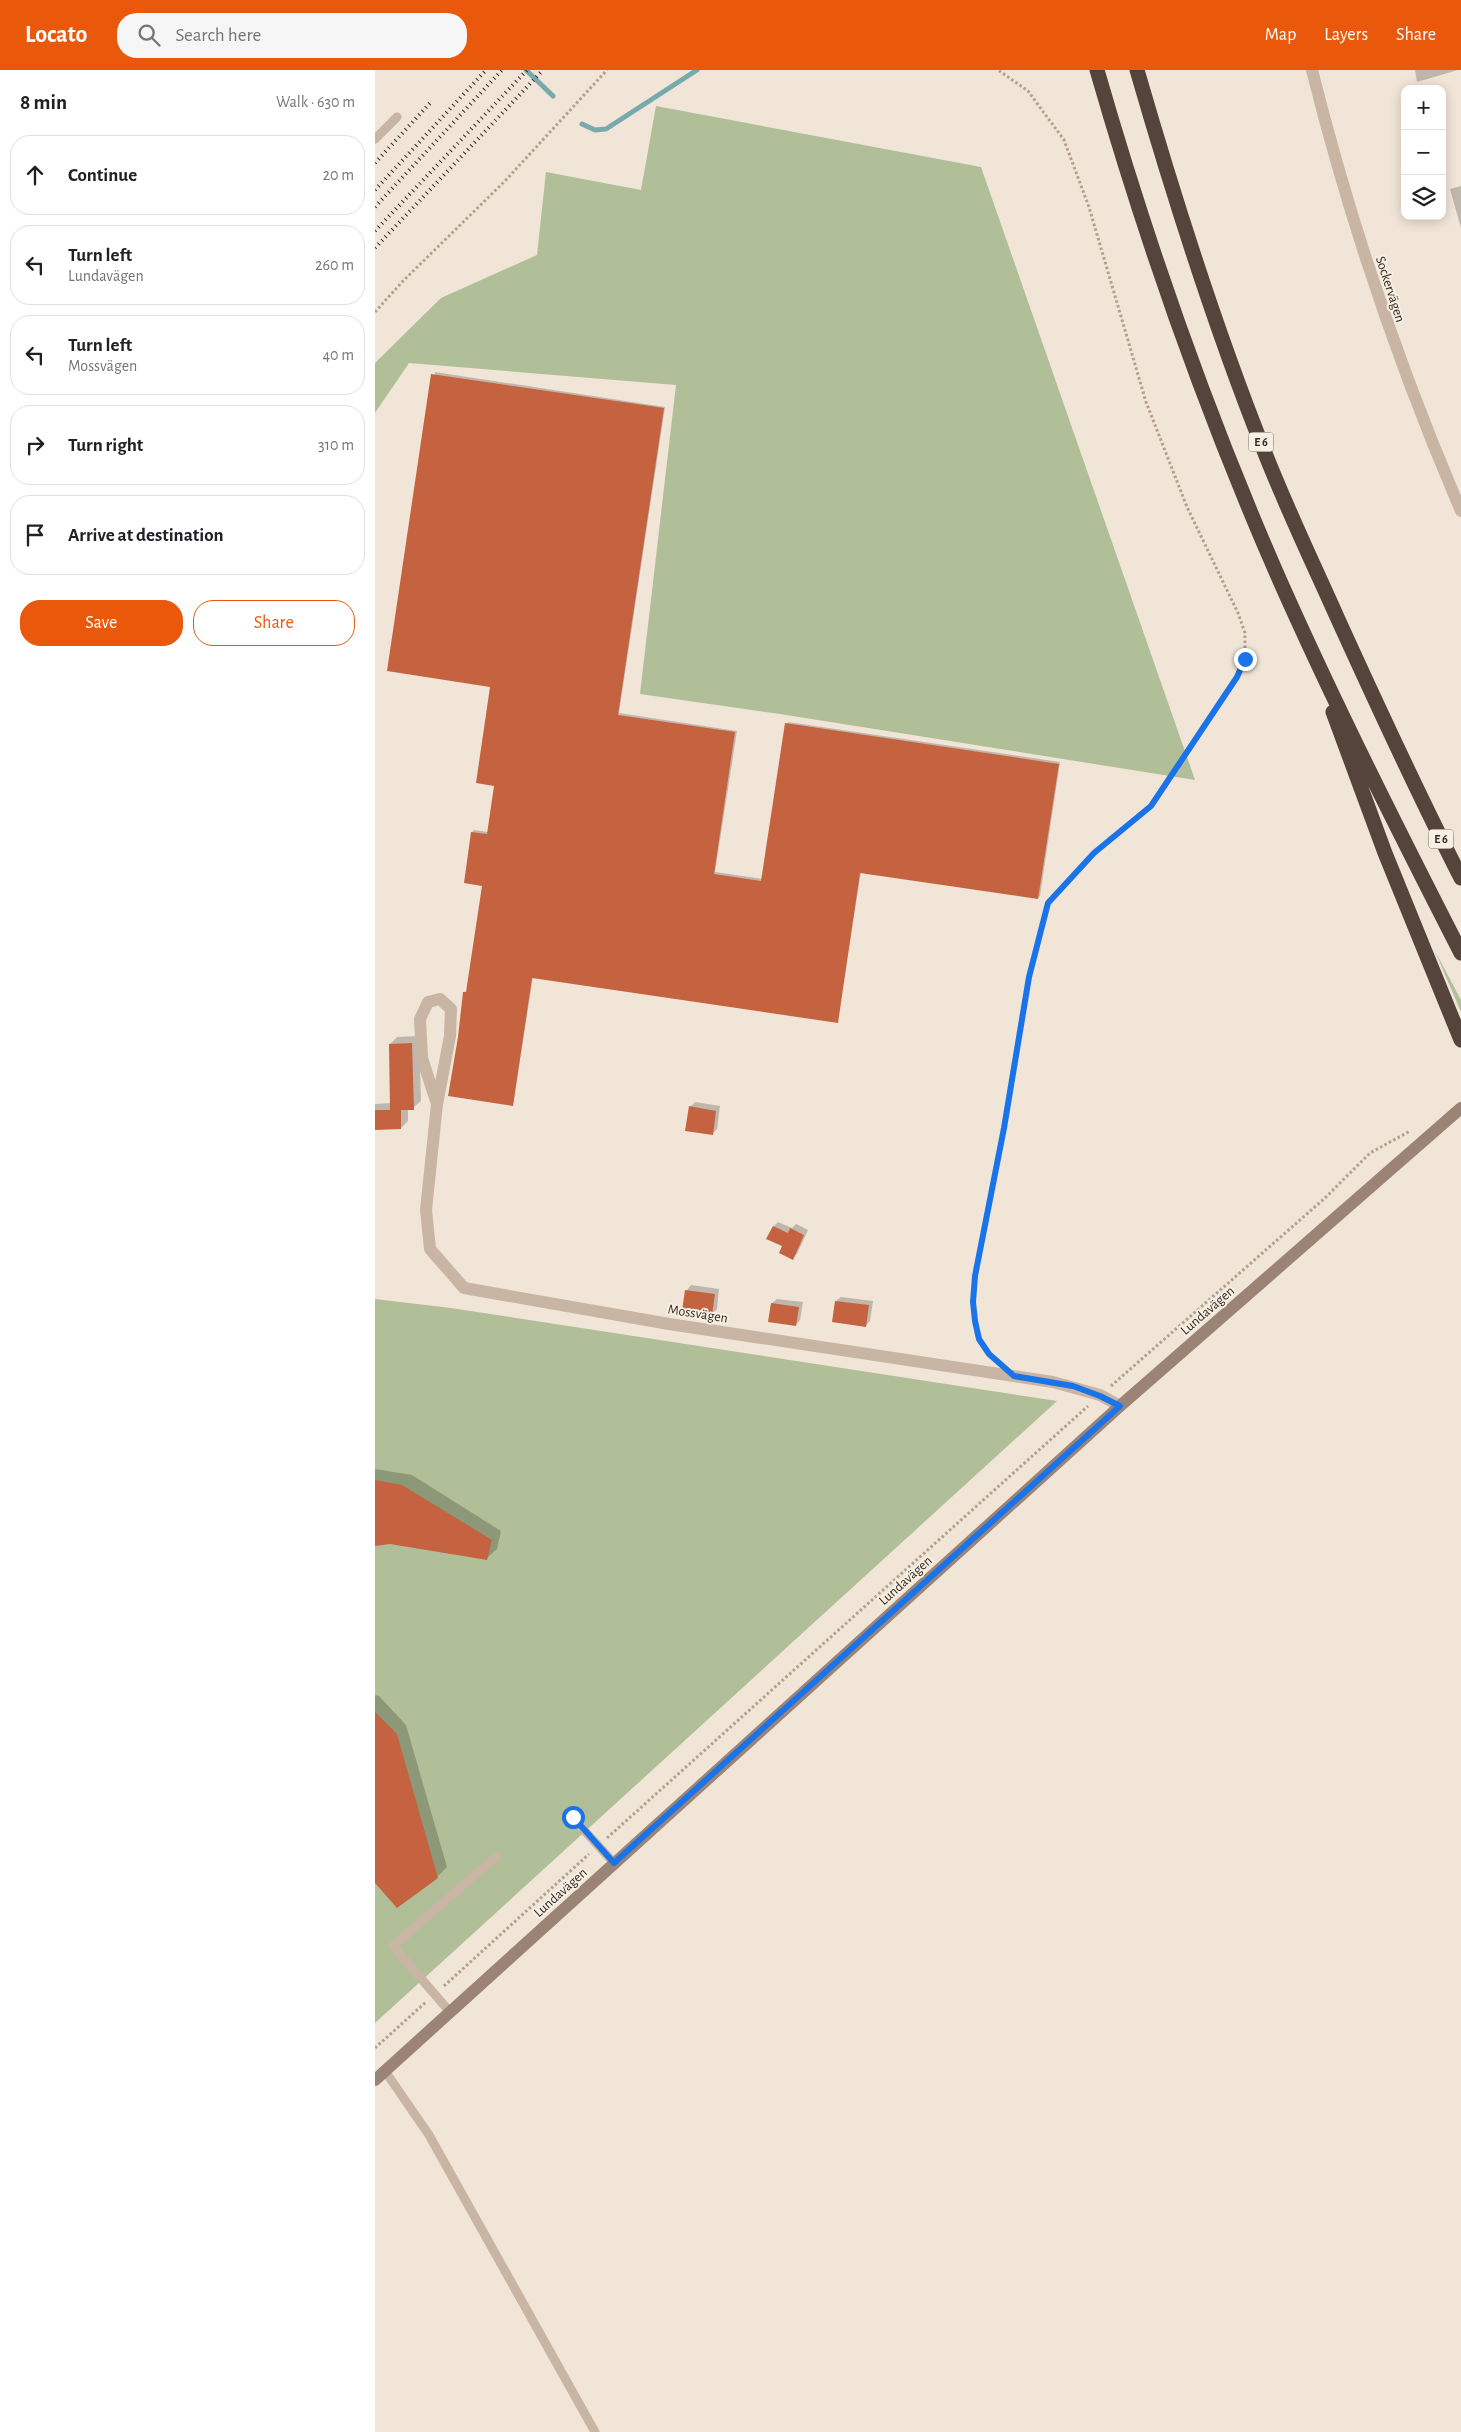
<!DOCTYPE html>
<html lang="en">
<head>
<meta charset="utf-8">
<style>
	body { margin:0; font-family:"Alegreya Sans",sans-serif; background:#f6f6f6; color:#202124 }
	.controls { position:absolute; right:15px; top:15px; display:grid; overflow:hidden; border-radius:10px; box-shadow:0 2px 12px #0003 }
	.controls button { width:45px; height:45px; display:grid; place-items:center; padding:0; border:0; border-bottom:1px solid #e0e0e0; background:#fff; color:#202124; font:25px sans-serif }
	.stop { position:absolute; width:15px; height:15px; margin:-11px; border:4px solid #1a73e8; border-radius:50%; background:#fff }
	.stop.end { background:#1a73e8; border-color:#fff; box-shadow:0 1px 5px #0008 }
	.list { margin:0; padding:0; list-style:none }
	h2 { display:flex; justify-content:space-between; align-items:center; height:65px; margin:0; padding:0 20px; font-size:21px }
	h2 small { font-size:16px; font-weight:400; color:#757577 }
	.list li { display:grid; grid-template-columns:32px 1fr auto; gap:15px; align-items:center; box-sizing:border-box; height:80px; margin:0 10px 10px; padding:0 10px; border:1px solid #e0e0e0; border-radius:20px }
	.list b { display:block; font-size:19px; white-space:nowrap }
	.list p { margin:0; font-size:16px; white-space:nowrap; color:#757577 }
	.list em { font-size:16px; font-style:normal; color:#757577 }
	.actions { display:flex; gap:10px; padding:15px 20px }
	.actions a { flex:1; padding:11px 0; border:1px solid #ea580c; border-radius:20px; text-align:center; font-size:18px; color:#ea580c }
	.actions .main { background:#ea580c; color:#fff }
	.icon { flex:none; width:28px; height:28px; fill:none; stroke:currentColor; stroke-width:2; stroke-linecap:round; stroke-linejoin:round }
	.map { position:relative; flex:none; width:1086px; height:2362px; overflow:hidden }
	header { display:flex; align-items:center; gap:30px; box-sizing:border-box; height:70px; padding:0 25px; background:#ea580c; color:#fff }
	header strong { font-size:24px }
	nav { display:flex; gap:28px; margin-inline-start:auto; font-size:18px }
	.search { width:350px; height:45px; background:#f6f6f6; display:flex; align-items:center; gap:12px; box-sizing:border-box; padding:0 18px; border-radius:20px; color:#757577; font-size:19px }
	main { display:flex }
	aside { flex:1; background:#fff }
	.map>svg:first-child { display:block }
</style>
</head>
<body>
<header>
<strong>Locato</strong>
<div class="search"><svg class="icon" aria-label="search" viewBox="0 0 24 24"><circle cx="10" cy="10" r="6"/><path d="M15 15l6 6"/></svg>Search here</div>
<nav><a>Map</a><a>Layers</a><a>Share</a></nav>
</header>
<main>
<aside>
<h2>8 min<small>Walk · 630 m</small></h2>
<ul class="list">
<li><svg class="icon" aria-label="ahead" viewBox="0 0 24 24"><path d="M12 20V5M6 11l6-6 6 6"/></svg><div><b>Continue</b></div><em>20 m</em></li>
<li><svg class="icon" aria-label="left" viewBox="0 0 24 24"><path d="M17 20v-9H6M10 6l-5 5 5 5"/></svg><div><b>Turn left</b><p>Lundavägen</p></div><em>260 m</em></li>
<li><svg class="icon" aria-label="left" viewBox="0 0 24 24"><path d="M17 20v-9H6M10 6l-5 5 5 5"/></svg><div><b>Turn left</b><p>Mossvägen</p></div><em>40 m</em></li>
<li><svg class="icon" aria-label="right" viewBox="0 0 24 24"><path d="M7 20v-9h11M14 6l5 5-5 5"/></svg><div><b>Turn right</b></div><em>310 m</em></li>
<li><svg class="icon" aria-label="arrive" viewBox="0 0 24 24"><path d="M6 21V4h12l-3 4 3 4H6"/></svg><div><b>Arrive at destination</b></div></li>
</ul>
<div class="actions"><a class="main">Save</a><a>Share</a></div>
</aside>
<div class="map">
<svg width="1086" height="2362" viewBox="0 0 1086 2362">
	<rect width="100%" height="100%" fill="#f0e5d7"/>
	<path fill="#b1bf98" d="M281 36 606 97 820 710 405 644 265 624 301 315 34 293 0 343V293L66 228 162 185 171 102 266 120Z
		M1060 881 1086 930V942Z
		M0 1229 76 1238 682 1331 0 1953Z"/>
	<path fill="#0003" d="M1040 0H1083L1042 12Z
		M1086 116V158L1075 119Z
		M60 302 290 337 244 643 362 661 340 802 388 809 413 652 685 692 665 826 663 828 486 802 462 952 158 907 138 1034 84 968 89 922 93 921 109 815 90 812 97 762 99 760 113 762 120 715 117 615 13 600Z
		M44 966 46 1031 38 1038 33 1039V1051L26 1058H0V1034L16 1033 15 974 22 967Z
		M320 1032 345 1036 342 1059 337 1064 315 1037Z
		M403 1152 417 1158 421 1154 433 1160 422 1184 418 1188 399 1156Z
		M316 1215 344 1219 342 1239 337 1244 309 1240 312 1220Z
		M466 1227 498 1231 495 1251 490 1256 461 1231Z
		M402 1229 428 1232 425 1250 421 1255 397 1233Z
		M0 1399 37 1405 126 1461 122 1479 112 1488 15 1473 0 1475Z
		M0 1625 4 1626 31 1655 72 1797 62 1807 0 1811Z"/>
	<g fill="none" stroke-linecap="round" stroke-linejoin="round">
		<path stroke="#77aaad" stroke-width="5" d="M151 0 178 26
			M207 54 220 60 231 59 322 0"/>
	</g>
	<path fill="#c56341" d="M56 304 289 338 243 645 360 662 339 804 386 811 410 653 684 694 663 829 485 803 463 953 157 908 138 1036 73 1026 83 967 88 922H91L107 816 89 813 96 762 112 764 119 716 101 713 115 617 12 601Z
		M37 973 39 1040H26V1059L0 1060V1040H15L14 974Z
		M314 1036 341 1041 338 1065 310 1061Z
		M398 1156 413 1163 415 1158 429 1165 418 1190 404 1183 407 1176 391 1169Z
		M310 1220 340 1224 337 1245 307 1241Z
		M460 1231 494 1235 491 1257 457 1252Z
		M396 1233 424 1237 421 1256 393 1252Z
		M0 1410 27 1415 117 1470 112 1490 15 1474 0 1476Z
		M0 1642 22 1664 63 1808 22 1838 0 1813Z"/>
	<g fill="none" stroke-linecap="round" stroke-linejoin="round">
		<path stroke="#b49f8e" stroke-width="3" stroke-dasharray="2.5 2.5" stroke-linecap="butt" d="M0 242 28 211 130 111 232 0
			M618 1288 604 1269 600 1251 598 1232 600 1206 629 1058 654 907 673 833 719 783 776 736 862 607 870 589V563L863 543 812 437 771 332 714 137 689 70 653 21 623 0
			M736 1316 950 1128 995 1083 1035 1061
			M232 1768 713 1336
			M69 1916 214 1784
			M0 1978 51 1932"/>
		<path stroke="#c8b5a4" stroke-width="9" d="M0 69 22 47
			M197 1747 239 1793
			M75 1942 18 1876 122 1786
			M10 2001 54 2065 220 2362"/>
		<path stroke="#c8b5a4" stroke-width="12" d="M937 0C975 152 1024 297 1086 441
			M62 1034 47 988 45 949 53 932 65 929 76 939 75 966 62 1034 51 1140 55 1179 89 1218 294 1254 678 1312 725 1325 745 1336"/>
		<path stroke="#9b8475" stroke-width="12" d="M0 2010 745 1336 1086 1038"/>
		<path stroke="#54443c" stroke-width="15" d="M722 0C772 174 832 345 905 511 961 637 1023 760 1086 883
			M762 0C799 128 839 255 888 378 910 435 937 491 962 547 1002 635 1042 722 1086 808
			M958 642 1010 783 1086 970"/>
		<path stroke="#332a25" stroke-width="4" stroke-dasharray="1 4" stroke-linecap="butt" d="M0 93 56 32
			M0 120 111 0
			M0 137 127 0
			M0 161 152 0
			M0 178 168 0"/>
	</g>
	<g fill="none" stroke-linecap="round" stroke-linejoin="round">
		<path stroke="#1a73e8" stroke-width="6" d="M198 1747 239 1793 745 1336 725 1326 698 1316 639 1306 614 1284 604 1269 600 1251 598 1232 600 1206 629 1058 654 907 673 833 719 783 776 736 862 607 870 589"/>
	</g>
	<g text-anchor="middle" stroke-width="4" stroke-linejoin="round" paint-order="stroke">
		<g fill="#f8efe3" stroke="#6e655e" stroke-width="1">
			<rect x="873.5" y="362.5" width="25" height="19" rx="4"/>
			<rect x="1053.5" y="759.5" width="25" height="19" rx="4"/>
		</g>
		<g font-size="12" font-weight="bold" fill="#332a25">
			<text x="886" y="376">E 6</text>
			<text x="1066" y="773">E 6</text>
		</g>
		<g font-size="14" fill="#332a25" stroke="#f8efe3">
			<text transform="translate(1016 219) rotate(72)" y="5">Sockervägen</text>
			<text transform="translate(832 1240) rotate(-41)" y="5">Lundavägen</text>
			<text transform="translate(323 1243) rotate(9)" y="5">Mossvägen</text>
			<text transform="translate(530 1510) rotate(-42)" y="5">Lundavägen</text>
			<text transform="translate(185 1822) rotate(-42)" y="5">Lundavägen</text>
		</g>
	</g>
</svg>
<div class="controls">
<button>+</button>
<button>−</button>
<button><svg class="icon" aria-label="layers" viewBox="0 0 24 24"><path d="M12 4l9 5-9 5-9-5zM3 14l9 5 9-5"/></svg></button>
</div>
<div class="stop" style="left:198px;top:1747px"></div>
<div class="stop end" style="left:870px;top:589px"></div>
</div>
</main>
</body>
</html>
